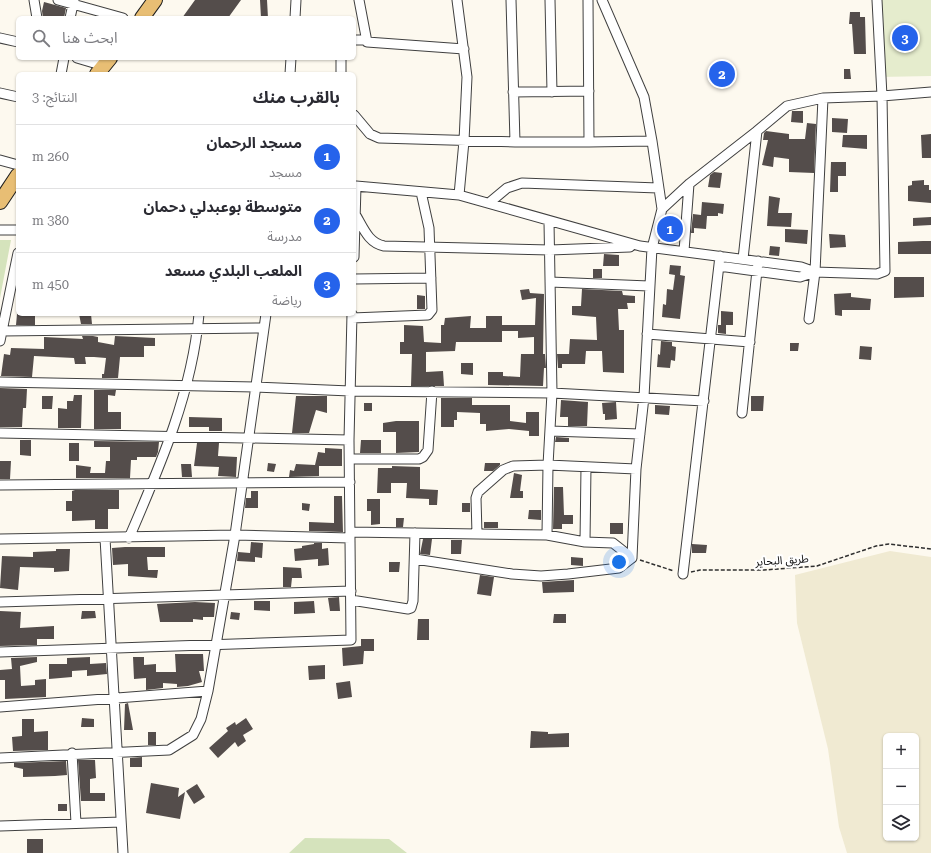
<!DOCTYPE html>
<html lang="ar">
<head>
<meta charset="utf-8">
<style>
	body { margin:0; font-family:"Roboto Serif","Noto Sans Arabic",serif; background:#f2f2f3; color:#2b2b33; direction:rtl }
	.controls { position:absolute; right:12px; bottom:12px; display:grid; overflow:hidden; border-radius:6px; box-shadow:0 1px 3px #0004 }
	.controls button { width:36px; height:36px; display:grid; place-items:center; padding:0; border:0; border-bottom:1px solid #e1e1e2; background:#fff; color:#2b2b33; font:20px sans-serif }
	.you { position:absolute; left:619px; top:562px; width:14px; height:14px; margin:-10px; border:3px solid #fff; border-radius:50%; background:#1a73e8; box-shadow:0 0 0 6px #1a73e833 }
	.badge { display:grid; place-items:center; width:26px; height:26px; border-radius:50%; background:#2563eb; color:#fff; font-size:13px; font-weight:700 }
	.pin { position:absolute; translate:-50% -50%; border:2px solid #fff; box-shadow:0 1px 4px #0006 }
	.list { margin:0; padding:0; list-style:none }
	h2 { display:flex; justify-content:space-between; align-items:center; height:52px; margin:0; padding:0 16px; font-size:17px }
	h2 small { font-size:13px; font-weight:400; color:#7c7c81 }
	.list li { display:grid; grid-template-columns:26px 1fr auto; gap:12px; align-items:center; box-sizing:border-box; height:64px; padding:0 16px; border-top:1px solid #e1e1e2 }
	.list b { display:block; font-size:15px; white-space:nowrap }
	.list p { margin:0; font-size:13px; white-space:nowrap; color:#7c7c81 }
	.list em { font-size:13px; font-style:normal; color:#7c7c81 }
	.icon { flex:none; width:22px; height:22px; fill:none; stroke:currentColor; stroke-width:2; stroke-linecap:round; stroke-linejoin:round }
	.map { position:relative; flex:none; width:931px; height:853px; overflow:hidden; direction:ltr }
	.search { position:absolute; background:#fff; box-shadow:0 1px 3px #0004; left:16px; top:16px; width:340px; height:44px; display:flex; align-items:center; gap:10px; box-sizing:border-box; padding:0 14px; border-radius:6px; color:#7c7c81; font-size:15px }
	.panel { position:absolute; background:#fff; box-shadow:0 1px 3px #0004; left:16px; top:72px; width:340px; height:244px; border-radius:6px; direction:rtl }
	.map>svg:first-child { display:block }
</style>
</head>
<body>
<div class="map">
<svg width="931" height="853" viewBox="0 0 931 853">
	<rect width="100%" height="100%" fill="#fdf9ef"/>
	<path fill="#f0ead2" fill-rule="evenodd" d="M890 551 931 557V853H847L839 827 828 749 797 623 795 575ZM886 736H916V838H886Z"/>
	<path fill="#d5e3bc" d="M0 240H11L0 298Z
		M305 838 389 839 407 853H289Z"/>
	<path fill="#e5eccd" d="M878 0H931V76L880 77Z"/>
	<path fill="#544d4b" d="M195 0H241L228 18H182Z
		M260 0H267L268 18H261Z
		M44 2 66 8 64 18H43L42 11Z
		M850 12H860V17H865L866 54H854L852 24H849Z
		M844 69H850L851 79H844Z
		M792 111H803V123L791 122Z
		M832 118 848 119 847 133 832 132Z
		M807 123 816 124 814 173 789 172V159L774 157 773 167 762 165 768 140H763L764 133 766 131 789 134V139H805Z
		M931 134V158H922L921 135Z
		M843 135H867V149L842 147Z
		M831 162H846V176H838V192H830Z
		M714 172 722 173 720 188 708 187 710 175Z
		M924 180V185H929V190H931V203L908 201V186L912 185V181Z
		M769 196 780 198 778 213H792L791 227 767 226Z
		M702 202 724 204 723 214 718 213V216H707L706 229 694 228V233H691L693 214 701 215Z
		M671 217 680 218 679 241 668 240Z
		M931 217V225L913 226V218Z
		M785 229 808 230 807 244 785 242Z
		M829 234 845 235 846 247 830 248Z
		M923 241H931V254H898V242Z
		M770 246 780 247 779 256 769 255Z
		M604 254 619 255V266H603Z
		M670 265 681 266 680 275 685 276 680 319 662 317 663 304 666 305 667 289 673 290 675 275 669 274Z
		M593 269H602V278H593Z
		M894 277H924V297L894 298Z
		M529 289 530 293 544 294 543 354H545L546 368H544L543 386 488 385V372H503V376L520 377 521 354H534V337L518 338V331H502V342H456L455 351 426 352V372L443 371 444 386H411L412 354H400V342H404V325L423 326 424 342 441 343V325H444L445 318 471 316 470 328H486V316H502V325H535L536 298 522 300 520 290Z
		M582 289 622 291 623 295 635 296V303H627L628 309H618L619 330H624V373L603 372 602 351H586L585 364H562V368H558L557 354H569L570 339 597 340 596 317 572 315V306H581Z
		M851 293V297L871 299 870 310H842V316L835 315 834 294Z
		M417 295 425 296V309H417Z
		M721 311 733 312V325H721Z
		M17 314H35V325H16Z
		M79 314H91L92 324H81Z
		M718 325H726V334L718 333Z
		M82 336H93L98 337V342L114 345 115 336 155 338V346H144V357H120L118 378H102V374H104L106 358 94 357H85L86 364H75L74 358 34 356 32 377 1 376 4 354 10 355 11 348 44 349V337L83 339Z
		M661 341 672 342V346L676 347 675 361 671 360 670 368 657 367 658 354 660 355Z
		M790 343H799L798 351H790Z
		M860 346 872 347 871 360 859 359Z
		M461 363H473V375L461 374Z
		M0 388 27 389 26 408H23L22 427H0Z
		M94 390H116L115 396 108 395V412H121V429H94Z
		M74 395H82L81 428H58V408L67 409V401H73Z
		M42 396H53L52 409H42Z
		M296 396H327V413L316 410 309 433H292Z
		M751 396H764L763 411H751Z
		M441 398H472V405H510V421L526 423V412H539V436H529V431L509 429 486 431V424H480V413L457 412V420H454V427H441Z
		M561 400 588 402 587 426H568V417H560Z
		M616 402 617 419 605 420V414H603L602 403Z
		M364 403H372V411H364Z
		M655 405 670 406 669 415 655 414Z
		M189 417 222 418V431H209V427H189Z
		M396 421H419V452L396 453V432H383V423Z
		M556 437 569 438V442H555Z
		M20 440H31V456L20 455Z
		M361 440H381V453H360Z
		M94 441 159 442 158 452 156 457H137V460H131L130 478H76V465L91 467 90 473H105L106 461H110V447H94Z
		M69 443H79V461H69Z
		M197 443H219L218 456 237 457 236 477 218 476 219 467 194 466Z
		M325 448 342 449V466H319V476L289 477 290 470 294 471 296 464 315 465 318 452 325 453Z
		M0 461H11L10 479H0Z
		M268 463 276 464 274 472 267 471Z
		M485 463H500V465L493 471H484Z
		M181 464H191L192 477H182Z
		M392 466 420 467V489L438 490 437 505H429V499L406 498 407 483H391V493H377L378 468H392Z
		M514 473 522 475 520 491H523V498H510Z
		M554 487H563L564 515H573V524H562V529H553Z
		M75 490H119V509H108V529H95V520L72 521V511H66V501H72V491Z
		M251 491H258V508H245L246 498H251Z
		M334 496H342L343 532 309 531V522L334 523Z
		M367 499H380V524L371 525V511H367Z
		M302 503 310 504 309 511 302 510Z
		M462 503H470V512H462Z
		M529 510H541V520L528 519Z
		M396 518H404L403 527H396Z
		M484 522H498V528H484Z
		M610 523H623V534H610Z
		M423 539H432L430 555 420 554Z
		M451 540H462L461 554H451Z
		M251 542 263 543 262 558 255 557V562L237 561 238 552 250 553Z
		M314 543H322V549L328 548 329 565 318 566V559L295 561 294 549 302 548V546L314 544Z
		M692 544 707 545 706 553H692Z
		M125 547H165V557H147L148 570H158L157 578 128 576V564L113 565 112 548Z
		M56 549H70L69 571 54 572V568L20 567 18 590 0 588 2 556 33 557V552L56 551Z
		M571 557 583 558V566L571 565Z
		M389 562H400L399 572H389Z
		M283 567 301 568 302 578H292L291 587H283Z
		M480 575 494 577 491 596 477 594Z
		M574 580V592L543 593 542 582Z
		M339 597 340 611H330L328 598Z
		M254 601H270V611L254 610Z
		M314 601 315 613 294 614V602Z
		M195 602 215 603 214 617H203V620L193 619V622H160L157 604Z
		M0 611 21 612 20 628 54 626V639H37V645L0 646Z
		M82 611H95L96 618 81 619Z
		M231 612 240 613 239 620 230 619Z
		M554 614H566V623H553Z
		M418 619H429V640H417Z
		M361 639H374V651H364L363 664 343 666 342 648 361 646Z
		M175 654H203L204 671H199L202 682 188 686 177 687V684L163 683V688L146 690V678L134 679 133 657H144V665L156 664V672H176Z
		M37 657V662L20 666 21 686 35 685V680L46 679V697L5 699V680H0V670L12 669 11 658Z
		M90 657V664L106 663 107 674 87 676V670L72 671V677L49 679V664H67V658Z
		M325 665V679L309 680 308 666Z
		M350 681 352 697 338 699 336 683Z
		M128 703 133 730H124L125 704Z
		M82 718 94 719V727H81Z
		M246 718 253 729 243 735 246 741 238 747 235 742 218 758 209 748 228 731 226 728 235 722 236 725Z
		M22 719H34V732L48 731V750L13 751 12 737 22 736Z
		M531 731 548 732V734L569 733V747L530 748Z
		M148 732H156V745H148Z
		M142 757V767H130V758Z
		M78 760H95L96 778 90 779V793H105V801H81Z
		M66 761 67 775 55 776 23 777V769L14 767V763Z
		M151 783 179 788 178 797 185 792 180 819 146 813Z
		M197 784 205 797 194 804 186 791Z
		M58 804H67V811H58Z
		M27 839H43V853H27Z"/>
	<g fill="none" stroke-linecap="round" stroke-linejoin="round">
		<g stroke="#404040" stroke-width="11">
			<path id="minor" d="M34 0 37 18
				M58 0 123 18
				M359 0 367 42 464 49
				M457 0 467 77 464 141 459 195
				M511 0 515 142
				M550 0 552 92
				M602 0 644 97 652 141
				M877 0 882 96 931 92
				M70 18 74 0
				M295 18 296 0
				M0 38 18 42
				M354 40H366
				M77 58 104 66
				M61 74 64 58
				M290 74 291 58
				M341 74V58
				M513 92 589 91
				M0 93 18 97
				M882 96 885 271 877 274 815 272 823 98Z
				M354 115 370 134 379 138 515 142H589L588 0
				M0 160 18 165
				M354 186H356L354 257
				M356 186 459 195 640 246 801 267 815 272
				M489 203 507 188 522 183 658 188
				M662 209 689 184 757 131
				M355 214C363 227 368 243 384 246L550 250 630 247
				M0 230H18
				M684 251 689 184
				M18 253 13 277H18
				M743 259 757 131 787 106 823 98
				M719 266 800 277 815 272
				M354 279 431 278
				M550 282 649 286
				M352 318 428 315 432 310 429 228 421 192
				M809 319 815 272
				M2 331 263 328
				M647 334 750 342
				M0 341 13 277
				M0 382 255 387 350 391 552 393 704 401
				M742 413 758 261
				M550 431 640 434
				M0 433 349 440
				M350 459H419L423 457 428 450 432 391
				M0 485 350 482
				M351 532 547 535 585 542 613 543 632 558 636 469 644 397 652 248 662 209 652 141 589 142
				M477 534 476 498 478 492 503 470 513 466 548 465 636 469
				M547 535 548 465 552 393 549 222
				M105 538 123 853
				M129 538C160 466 192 393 199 314
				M0 539 235 535 350 538
				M585 542 586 467
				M415 559 512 574 541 576 568 574 619 568 632 558
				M683 574 720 256
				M351 600 408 609 411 608 413 601 415 533
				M0 602 351 591
				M0 652 351 640 349 440 352 314
				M0 707 208 691
				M72 753 76 823
				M0 758 169 750 193 735 201 719 208 691 235 535 266 314
				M0 826 121 822"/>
		</g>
		<g stroke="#1e1e1e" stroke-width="16">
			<path id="primary" d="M142 18 155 0
				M97 74 110 58
				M0 202 18 175"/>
		</g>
		<path stroke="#2f2f2f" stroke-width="1.5" stroke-dasharray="4 2" stroke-linecap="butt" d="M640 560 674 571
			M691 572 700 570H764L817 566 876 546 889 544 931 549"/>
		<use href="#minor" stroke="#fff" stroke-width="9"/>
		<use href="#primary" stroke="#e8be74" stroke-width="14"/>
	</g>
	<g text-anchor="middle" stroke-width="4" stroke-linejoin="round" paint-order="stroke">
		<g font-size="11" fill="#0d0d0d" stroke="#fff">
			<text transform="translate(782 560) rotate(-4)" y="4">طريق البحاير</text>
		</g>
	</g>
</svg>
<div class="controls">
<button>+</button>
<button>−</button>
<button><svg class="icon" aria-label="layers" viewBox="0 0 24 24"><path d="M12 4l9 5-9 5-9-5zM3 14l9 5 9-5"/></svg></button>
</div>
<div class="you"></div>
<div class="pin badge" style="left:670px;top:229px">1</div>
<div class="pin badge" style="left:722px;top:74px">2</div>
<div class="pin badge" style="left:905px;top:38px">3</div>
<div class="search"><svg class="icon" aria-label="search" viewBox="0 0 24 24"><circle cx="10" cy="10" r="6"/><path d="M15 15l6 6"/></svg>ابحث هنا</div>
<section class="panel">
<h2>بالقرب منك<small>النتائج: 3</small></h2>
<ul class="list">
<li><span class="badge">1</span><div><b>مسجد الرحمان</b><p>مسجد</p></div><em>260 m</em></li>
<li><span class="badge">2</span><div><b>متوسطة بوعبدلي دحمان</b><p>مدرسة</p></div><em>380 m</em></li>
<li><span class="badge">3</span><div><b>الملعب البلدي مسعد</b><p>رياضة</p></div><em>450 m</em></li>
</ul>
</section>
</div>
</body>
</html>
